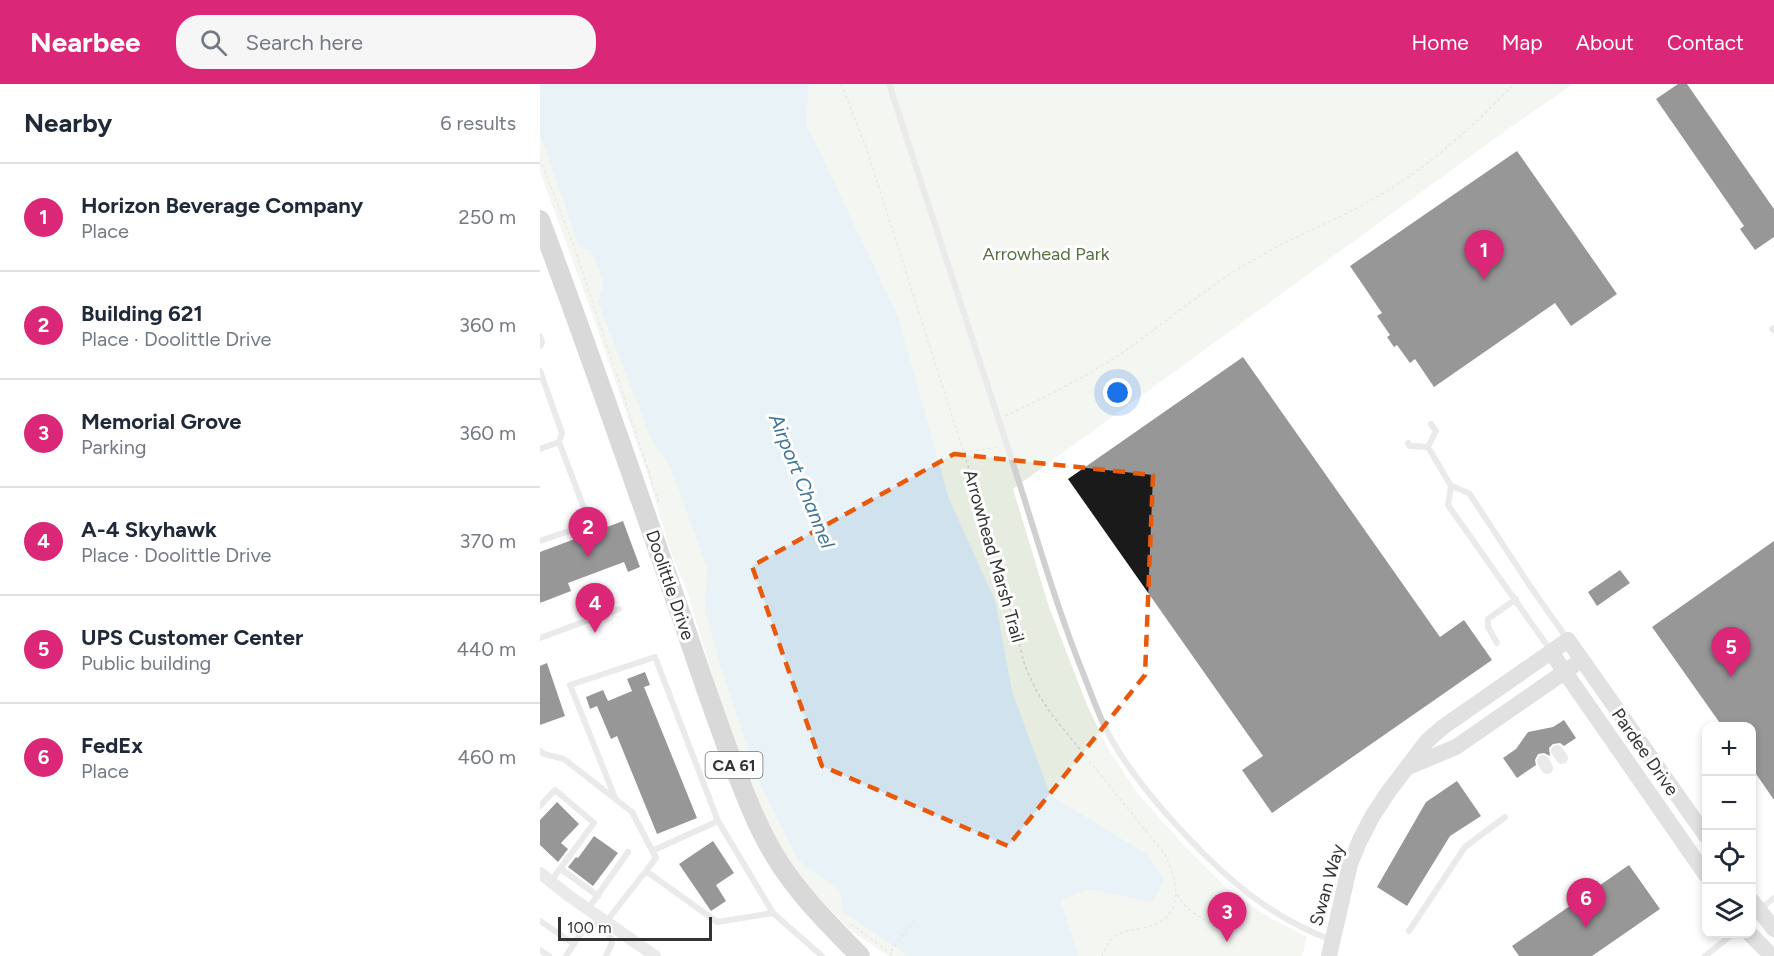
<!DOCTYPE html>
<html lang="en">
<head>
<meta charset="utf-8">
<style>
	body { margin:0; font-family:Figtree,sans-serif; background:#f6f6f7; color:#1f2937 }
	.controls { position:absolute; right:18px; bottom:18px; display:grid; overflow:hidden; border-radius:12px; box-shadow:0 3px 9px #0003 }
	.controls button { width:54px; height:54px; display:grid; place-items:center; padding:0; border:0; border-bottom:2px solid #e0e1e3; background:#fff; color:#1f2937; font:30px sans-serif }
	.scale { position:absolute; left:18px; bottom:15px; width:154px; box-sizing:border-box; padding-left:6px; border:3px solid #333; border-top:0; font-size:16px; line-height:21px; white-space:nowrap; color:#333; -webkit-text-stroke:4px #fff; paint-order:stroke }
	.you { position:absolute; left:578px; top:309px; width:21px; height:21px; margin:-15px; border:4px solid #fff; border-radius:50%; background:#1a73e8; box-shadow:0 0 0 9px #1a73e833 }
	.badge { display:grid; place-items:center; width:39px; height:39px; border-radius:50%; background:#db2777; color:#fff; font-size:20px; font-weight:700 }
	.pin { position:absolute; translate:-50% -50px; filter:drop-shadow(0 2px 3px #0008) }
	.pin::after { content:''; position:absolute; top:32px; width:21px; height:18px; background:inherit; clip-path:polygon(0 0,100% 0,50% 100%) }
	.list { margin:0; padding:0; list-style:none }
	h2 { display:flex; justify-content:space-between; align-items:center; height:78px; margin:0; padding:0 24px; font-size:26px }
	h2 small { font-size:20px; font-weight:400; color:#747a83 }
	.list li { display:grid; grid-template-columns:39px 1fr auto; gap:18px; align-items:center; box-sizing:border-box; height:108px; padding:0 24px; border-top:2px solid #e0e1e3 }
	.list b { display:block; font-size:22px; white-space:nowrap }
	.list p { margin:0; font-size:20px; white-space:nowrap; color:#747a83 }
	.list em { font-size:20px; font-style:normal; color:#747a83 }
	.icon { flex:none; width:33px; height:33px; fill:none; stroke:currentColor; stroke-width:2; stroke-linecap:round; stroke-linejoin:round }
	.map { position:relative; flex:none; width:1234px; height:872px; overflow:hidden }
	header { display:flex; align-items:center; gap:36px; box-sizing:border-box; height:84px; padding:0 30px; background:#db2777; color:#fff }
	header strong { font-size:28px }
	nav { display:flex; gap:33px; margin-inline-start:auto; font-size:21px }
	.search { width:420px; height:54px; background:#f6f6f7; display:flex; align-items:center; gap:15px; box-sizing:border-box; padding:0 21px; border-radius:24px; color:#747a83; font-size:22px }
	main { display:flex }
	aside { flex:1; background:#fff }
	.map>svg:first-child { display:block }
</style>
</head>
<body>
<header>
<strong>Nearbee</strong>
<div class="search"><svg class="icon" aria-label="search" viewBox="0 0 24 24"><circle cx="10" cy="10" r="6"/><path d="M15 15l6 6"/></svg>Search here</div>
<nav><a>Home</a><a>Map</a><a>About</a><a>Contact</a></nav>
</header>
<main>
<aside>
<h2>Nearby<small>6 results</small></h2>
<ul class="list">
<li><span class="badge">1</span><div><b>Horizon Beverage Company</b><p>Place</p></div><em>250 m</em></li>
<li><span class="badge">2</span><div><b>Building 621</b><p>Place · Doolittle Drive</p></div><em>360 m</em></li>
<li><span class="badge">3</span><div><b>Memorial Grove</b><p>Parking</p></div><em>360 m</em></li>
<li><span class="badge">4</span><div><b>A-4 Skyhawk</b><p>Place · Doolittle Drive</p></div><em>370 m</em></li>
<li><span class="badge">5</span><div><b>UPS Customer Center</b><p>Public building</p></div><em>440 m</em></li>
<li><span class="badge">6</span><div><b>FedEx</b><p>Place</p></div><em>460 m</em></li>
</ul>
</aside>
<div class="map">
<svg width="1234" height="872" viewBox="0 0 1234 872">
	<rect width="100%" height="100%" fill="#fff"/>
	<path fill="#e6ecdf" d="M0 0H1033L968 45 473 405 509 523 547 621 567 663 598 710 642 759 688 805 730 834 767 853 762 872H348L310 846 255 789 219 729 186 638 147 507 132 472 109 395 50 224 0 88Z"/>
	<path fill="#cfe2ee" d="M0 0H268L267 42 357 230 409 415 455 516 472 607 510 711 608 771 624 796 613 818 549 805 520 816 538 872H369L303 828 300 807 258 776 220 700 181 583 165 526 167 484 130 382 112 357 58 218 64 200 51 166 40 164 0 50Z"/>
	<path fill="#1a1a1a" d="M1138 0H1147L1234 125V153L1215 166 1200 145 1204 142 1116 15Z
		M977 67 1077 210 1031 242 1015 219 894 303 875 275 870 279 857 261 854 263 847 253 850 251 837 232 842 229 810 182Z
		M703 273 900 553 924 536 952 576 732 729 702 686 723 672 528 395Z
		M83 437 100 483 88 488 84 478 28 499 31 507 0 519V468Z
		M1234 457V716L1212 684V642H1182L1112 543Z
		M1080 486 1090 499 1057 522 1048 508Z
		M7 579 25 632 0 641V582Z
		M105 588 110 601 104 603 157 734 117 750 77 652 71 655 57 622 50 625 46 613 63 606 68 617 92 607 87 595Z
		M1024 636 1036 654 1024 662 1020 659 1013 660 1009 664 1010 672 1004 669 998 670 995 676 996 681 977 694 963 674 976 665 988 648 1013 643Z
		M917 697 941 732 910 752 867 822 837 803 886 718Z
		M17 718 39 740 21 759 28 765 18 778 0 761V736Z
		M54 752 78 769 53 802 28 783 36 773 38 774Z
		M173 757 194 789 176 801 186 817 171 827 139 780Z
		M1089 781 1120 825 1052 872H979L972 862Z"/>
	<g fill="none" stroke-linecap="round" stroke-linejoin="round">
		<path stroke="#cdcdcd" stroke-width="1.5" stroke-dasharray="3 3" stroke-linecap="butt" d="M301 0 326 63 454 463 485 582 497 608 512 631 624 769C635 789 646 825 618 839 595 850 574 839 562 872
			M0 75 35 165 119 419
			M465 332C507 313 547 292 585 267 625 239 662 207 703 182 746 155 794 138 837 113 891 81 930 45 974 0
			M424 368 458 363
			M0 520 2 518
			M637 811C648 829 663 835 682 845
			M311 840 354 872
			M351 867 374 837"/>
		<path stroke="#d0d0d0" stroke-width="6" d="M349 0C388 120 428 241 467 361 493 439 514 518 545 594 553 615 561 638 573 658 597 699 630 736 664 770 703 809 740 836 791 856
			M1234 244 1232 245 1234 247
			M0 252 2 259 0 262
			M0 287 22 349 19 358 50 440 0 457
			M868 359 870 362 888 363 896 347 891 340
			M888 363 911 402
			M0 365 19 358
			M0 554 79 525
			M957 559 948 543V535L976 515
			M1011 567 908 421 911 402 929 409 990 502 1028 556
			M0 667 4 670 24 675 92 728 116 774 66 838
			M76 716 30 601 115 573 178 737
			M0 722 15 706 54 739 11 797
			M21 785 58 812
			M106 787 177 838 233 829 178 737 112 767
			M48 825 88 768
			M1219 826 1234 814
			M233 829 282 872
			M0 837 34 860
			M869 847 925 763 965 733
			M0 866 9 872
			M26 872 44 845 48 842 66 838 72 859 66 872
			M1165 872 1193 850"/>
		<path stroke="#d0d0d0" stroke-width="12" d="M1017 667 1022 674
			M1003 677 1007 684
			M0 789 29 812 115 872"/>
		<path stroke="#bdbdbd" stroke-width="16" d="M1011 568 1166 791
			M868 683 916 663 1033 582
			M1212 817 1234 845
			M1210 850 1232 872
			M789 872 810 780 820 756 833 731 849 707 887 657 903 643 1028 556 1166 752"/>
		<path stroke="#ababab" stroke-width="20" d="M0 136C50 269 96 403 143 537 159 585 176 634 194 682 206 713 218 744 235 772 258 810 289 840 320 872"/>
	</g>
	<path d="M0 0H1234V872H0ZM414 370 613 391 605 591 468 762 282 682 212 482Z" fill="#fff" fill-opacity=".55" fill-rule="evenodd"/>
	<path fill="none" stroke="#e8590c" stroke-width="4.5" stroke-dasharray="12 8" stroke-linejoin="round" d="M414 370 613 391 605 591 468 762 282 682 212 482Z"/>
	<g text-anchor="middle" stroke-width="6" stroke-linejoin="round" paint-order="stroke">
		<rect fill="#fff" stroke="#707070" stroke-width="1.5" x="165.5" y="668" width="57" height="26" rx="4.5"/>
		<g font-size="16" font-weight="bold" fill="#333">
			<text x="194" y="687">CA 61</text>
		</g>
		<g font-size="18" fill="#56703f" stroke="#fff">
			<text x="506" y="176">Arrowhead Park</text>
		</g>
		<g font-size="18" fill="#333" stroke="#fff">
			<text transform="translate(454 472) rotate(74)" y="6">Arrowhead Marsh Trail</text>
			<text transform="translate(130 501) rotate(71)" y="6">Doolittle Drive</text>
			<text transform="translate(1105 668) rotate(55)" y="6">Pardee Drive</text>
			<text transform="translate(787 801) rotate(-74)" y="6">Swan Way</text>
		</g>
		<g font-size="20" font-style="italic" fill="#3f7597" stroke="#fff">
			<text transform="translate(262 397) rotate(68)" y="7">Airport Channel</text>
		</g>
	</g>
</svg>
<div class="controls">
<button>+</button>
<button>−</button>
<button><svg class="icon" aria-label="locate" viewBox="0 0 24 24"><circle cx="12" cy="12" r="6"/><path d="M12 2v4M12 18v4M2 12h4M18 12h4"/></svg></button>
<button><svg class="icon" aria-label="layers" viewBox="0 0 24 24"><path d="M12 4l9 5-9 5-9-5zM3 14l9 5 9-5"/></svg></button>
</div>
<div class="scale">100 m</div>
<div class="you"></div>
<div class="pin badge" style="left:944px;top:196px">1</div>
<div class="pin badge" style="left:48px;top:473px">2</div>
<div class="pin badge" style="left:687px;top:858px">3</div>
<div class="pin badge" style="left:55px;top:549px">4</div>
<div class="pin badge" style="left:1191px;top:593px">5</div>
<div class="pin badge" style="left:1046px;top:844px">6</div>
</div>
</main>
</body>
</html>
